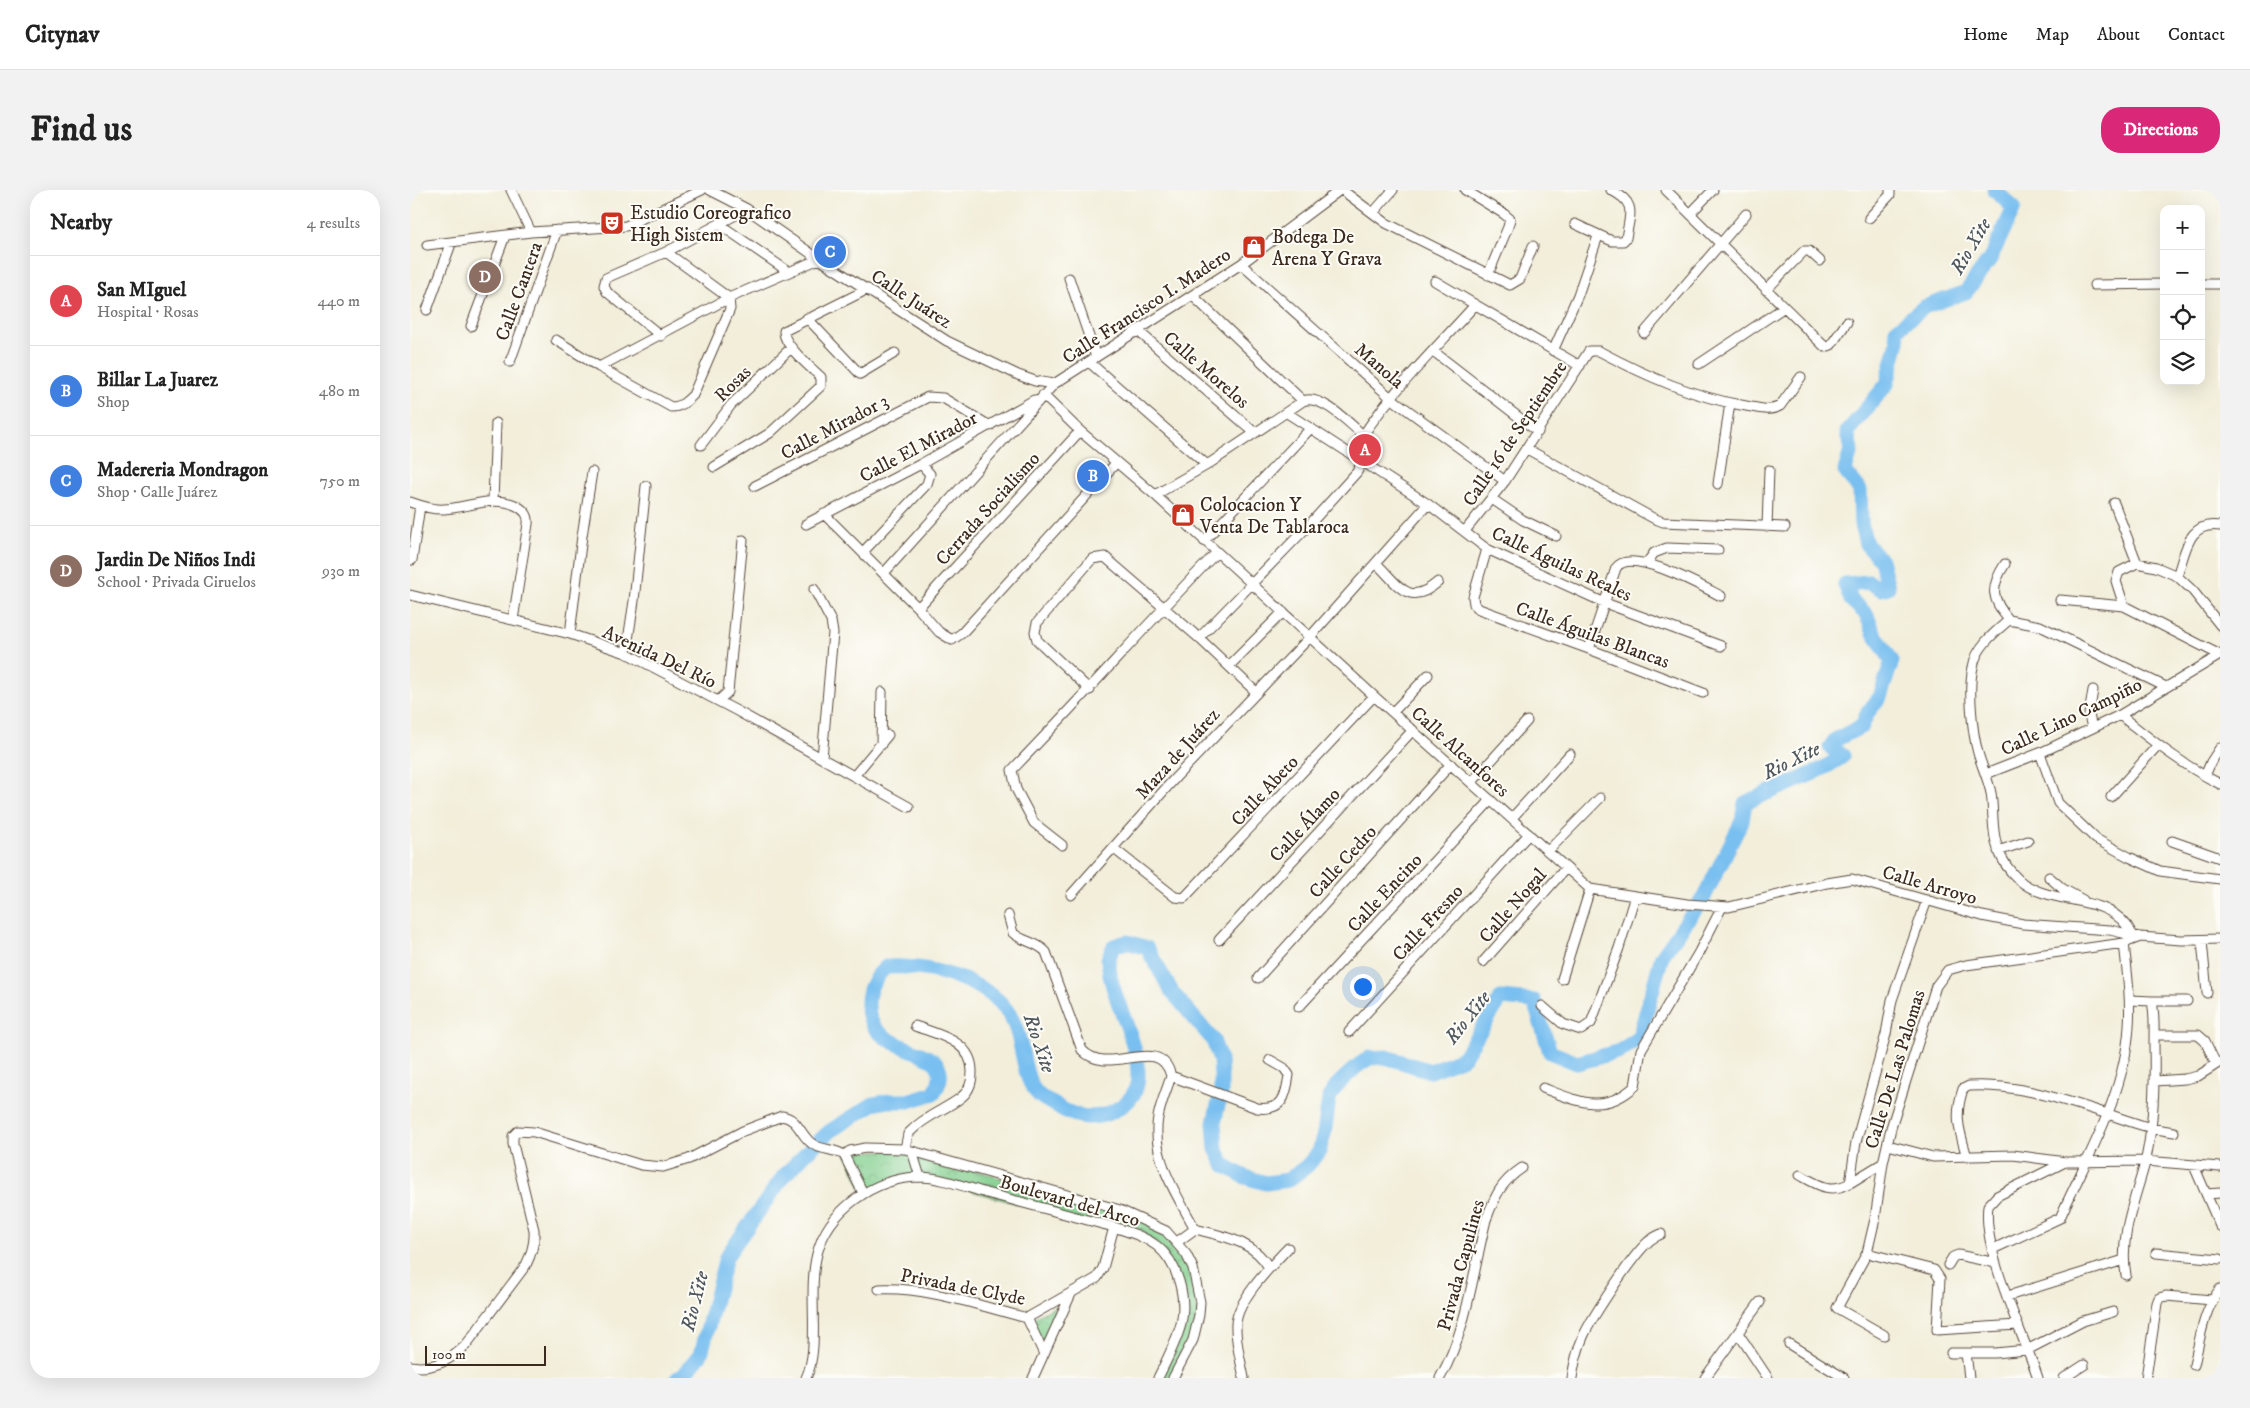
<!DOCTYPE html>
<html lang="en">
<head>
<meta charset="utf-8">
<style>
	body { margin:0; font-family:"IM FELL DW Pica",serif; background:#f2f2f2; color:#222 }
	.controls { position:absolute; right:15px; top:15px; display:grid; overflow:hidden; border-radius:10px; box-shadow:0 5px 20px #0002 }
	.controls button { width:45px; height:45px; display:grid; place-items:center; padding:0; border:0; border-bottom:1px solid #e0e0e0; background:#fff; color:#222; font:25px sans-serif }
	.scale { position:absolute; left:15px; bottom:12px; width:121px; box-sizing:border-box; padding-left:5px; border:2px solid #3b2a1e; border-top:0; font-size:14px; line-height:18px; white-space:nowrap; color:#3b2a1e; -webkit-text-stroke:4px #fdfcf7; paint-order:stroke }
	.you { position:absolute; left:952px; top:796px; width:18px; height:18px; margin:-12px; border:4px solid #fff; border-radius:50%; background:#1a73e8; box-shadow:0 0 0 8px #1a73e833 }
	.badge { display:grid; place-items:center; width:32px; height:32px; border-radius:50%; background:#db2777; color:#fff; font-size:16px; font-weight:700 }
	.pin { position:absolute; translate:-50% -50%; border:2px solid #fff; box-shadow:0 1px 5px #0006 }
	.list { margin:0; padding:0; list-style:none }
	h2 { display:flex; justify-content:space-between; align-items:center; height:65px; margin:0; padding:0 20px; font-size:21px }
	h2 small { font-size:16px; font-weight:400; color:#767676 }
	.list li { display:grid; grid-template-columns:32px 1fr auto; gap:15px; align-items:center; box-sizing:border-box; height:90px; padding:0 20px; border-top:1px solid #e0e0e0 }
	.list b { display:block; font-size:19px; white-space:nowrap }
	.list p { margin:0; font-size:16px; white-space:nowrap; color:#767676 }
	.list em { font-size:16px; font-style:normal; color:#767676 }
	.icon { flex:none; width:28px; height:28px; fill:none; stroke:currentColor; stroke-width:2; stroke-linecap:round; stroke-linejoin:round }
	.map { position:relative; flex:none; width:1810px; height:1188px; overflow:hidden; border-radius:20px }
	header { display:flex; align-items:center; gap:30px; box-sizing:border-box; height:70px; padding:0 25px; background:#fff; border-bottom:1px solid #e0e0e0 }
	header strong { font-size:24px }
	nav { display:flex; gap:28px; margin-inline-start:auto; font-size:18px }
	.intro { display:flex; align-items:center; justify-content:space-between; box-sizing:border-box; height:120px; padding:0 30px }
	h1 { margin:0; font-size:35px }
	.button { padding:12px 22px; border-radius:20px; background:#db2777; color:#fff; font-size:18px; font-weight:700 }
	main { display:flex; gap:30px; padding:0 30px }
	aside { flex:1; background:#fff; border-radius:20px; box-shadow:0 5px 20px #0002 }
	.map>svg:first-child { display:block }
</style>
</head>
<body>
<header>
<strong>Citynav</strong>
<nav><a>Home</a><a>Map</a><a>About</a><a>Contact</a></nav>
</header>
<div class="intro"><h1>Find us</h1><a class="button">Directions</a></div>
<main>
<aside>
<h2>Nearby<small>4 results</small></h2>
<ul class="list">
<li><span class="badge" style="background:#e0444e">A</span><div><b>San MIguel</b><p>Hospital · Rosas</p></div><em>440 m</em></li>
<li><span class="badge" style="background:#3f7fe0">B</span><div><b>Billar La Juarez</b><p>Shop</p></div><em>480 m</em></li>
<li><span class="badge" style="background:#3f7fe0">C</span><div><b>Madereria Mondragon</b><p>Shop · Calle Juárez</p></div><em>750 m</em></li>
<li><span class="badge" style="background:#8d6e63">D</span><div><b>Jardin De Niños Indi</b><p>School · Privada Ciruelos</p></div><em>930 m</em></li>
</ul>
</aside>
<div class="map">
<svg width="1810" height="1188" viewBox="0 0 1810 1188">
	<defs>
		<pattern id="park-crowns" width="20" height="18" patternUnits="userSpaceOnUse" patternTransform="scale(1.25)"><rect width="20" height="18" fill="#80ce8d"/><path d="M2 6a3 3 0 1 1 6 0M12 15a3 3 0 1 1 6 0" fill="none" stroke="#6aa773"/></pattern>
	</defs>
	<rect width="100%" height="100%" fill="#fdfcf7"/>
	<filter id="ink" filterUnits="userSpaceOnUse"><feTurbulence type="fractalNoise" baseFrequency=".02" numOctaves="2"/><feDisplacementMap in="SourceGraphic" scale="10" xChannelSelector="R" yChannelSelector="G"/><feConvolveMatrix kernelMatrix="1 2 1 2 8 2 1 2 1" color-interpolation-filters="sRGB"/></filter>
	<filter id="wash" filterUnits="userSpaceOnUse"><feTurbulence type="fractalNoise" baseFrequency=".0096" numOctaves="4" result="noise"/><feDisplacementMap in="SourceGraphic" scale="20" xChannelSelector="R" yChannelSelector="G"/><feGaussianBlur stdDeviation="1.12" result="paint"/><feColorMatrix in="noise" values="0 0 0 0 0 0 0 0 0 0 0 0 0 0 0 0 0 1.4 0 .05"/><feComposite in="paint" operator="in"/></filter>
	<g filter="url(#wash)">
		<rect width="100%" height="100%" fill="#f2eeda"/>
		<path fill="url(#park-crowns)" stroke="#5e7c56" d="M495 959 743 1034 776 1064 789 1125 763 1188H747L771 1132 764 1078 738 1050 510 987 453 1003 436 963Z
			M646 1116 632 1154 621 1129Z"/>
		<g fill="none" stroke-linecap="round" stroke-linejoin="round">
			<path stroke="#79bff0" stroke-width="15" d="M268 1188 273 1186 291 1164 316 1067 373 987 395 964 420 941 463 914 479 911H498L524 903C556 850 456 872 458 814 458 798 464 788 476 777 511 775 554 784 583 806 621 835 605 885 630 906 636 911 644 914 650 918 662 925 675 929 689 926 702 924 720 913 725 901 738 869 706 818 700 785 700 780 698 774 698 770 699 765 702 760 704 756L717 752 737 758 762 802 803 850 810 870 811 886V902L804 933 806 959 814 975 835 987 856 993 878 990 897 976 909 962 914 944 919 909 926 896 946 877 959 868 976 867 1020 881 1053 868 1091 808 1124 811 1140 862 1167 873 1210 861 1229 848 1252 766 1294 707 1332 631 1335 613C1368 597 1403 587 1433 566L1420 557 1425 550 1452 536 1458 522 1470 507 1482 471 1464 443 1456 424 1441 410 1435 394 1459 392 1471 399 1478 397 1471 370 1456 354 1451 334 1450 300 1435 281 1441 260 1437 242 1477 194 1488 151 1486 140 1514 117 1556 102 1580 69 1604 18 1584 0"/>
		</g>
	</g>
	<g filter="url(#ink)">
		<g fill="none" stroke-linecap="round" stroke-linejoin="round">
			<g stroke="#56473a" stroke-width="11">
				<path id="minor" d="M101 0 121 42
					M300 0 337 19 409 69 537 151 608 185 625 191 644 194
					M932 0 976 33 1100 95 1110 89 1123 56
					M1055 0 1094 24 1100 29 1098 37 1078 85
					M1256 0 1415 157 1421 155 1437 132
					M963 23 983 0
					M1280 24 1303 0
					M1459 28 1480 5V0
					M309 34 379 82
					M1165 34 1202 51H1213L1216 48C1220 23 1227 13 1201 0
					M17 55 121 42 216 36 292 0
					M831 74 981 208 1095 291
					M659 88 686 167
					M1025 91 1170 176
					M1791 94H1810
					M1684 95 1754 94
					M1356 100 1394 61H1399L1410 71
					M783 106 893 211C910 203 940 234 953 245
					M17 120 41 54
					M397 128 450 184 485 163
					M61 136 95 46
					M727 140 845 243
					M1234 143 1336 24
					M251 146 197 102 194 96 196 88 256 62 337 19
					M146 150 189 177 261 217C271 217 276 212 283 205L320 119 319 108 256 62
					M1023 161 1128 242
					M1143 161 1168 105 1188 46
					M100 172 147 40
					M679 172 797 275
					M1289 174 1373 118
					M189 177 319 108 409 69
					M633 205 670 241 745 305 964 506 1180 699 1277 714 1319 717 1417 693 1442 689 1572 726 1613 734 1700 740 1730 747 1771 750 1810 749
					M877 223 1018 314 1077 359 1195 413 1311 456
					M291 255 321 215 381 158
					M1117 259 1243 328 1253 332 1375 337
					M942 263C974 208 1022 163 1065 115
					M304 277 360 243 411 196V187C401 178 373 155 374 141L458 99
					M1308 294 1320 213
					M345 296 518 207 533 208 580 236
					M745 305 797 275 893 211
					M1082 309 1113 330 1146 346
					M83 311 86 233
					M0 312C11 316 23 320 34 319 58 318 84 304 107 316 115 321 119 325 118 334L103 430
					M1704 313 1727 373
					M414 324 508 418 529 442 542 450 552 443 706 273
					M396 334 511 274 624 210
					M1357 337 1359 280
					M1055 341 1095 291 1179 161H1189C1236 186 1283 207 1336 216 1347 218 1360 222 1370 216L1391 187
					M794 351 901 238
					M1077 359 1063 407 1064 414 1069 419 1179 459 1293 503
					M453 362 517 294 520 284 511 274
					M2 370 10 316
					M966 373C989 395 998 418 1028 392
					M1237 373 1244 363 1257 358 1308 360
					M1595 374C1580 397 1581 409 1599 430 1585 442 1566 457 1563 477 1558 499 1562 541 1568 563 1572 577 1578 589 1581 603 1584 621 1581 641 1588 659 1592 670 1600 682 1609 690 1641 718 1701 701 1722 744
					M474 383 644 194 831 74 930 0
					M1767 386C1776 362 1777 331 1810 336
					M404 399 421 431 423 443 412 568
					M0 405 160 444 216 463 327 521 499 617
					M1650 410 1714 416
					M508 418 670 241
					M1599 430 1630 436 1756 497
					M1810 435 1783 401 1767 386 1746 377 1727 373 1709 382 1706 391 1714 416 1810 465
					M160 444 172 346 182 282
					M789 448 900 334 947 282 953 270
					M1179 459 1206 378C1220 356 1293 397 1311 406
					M216 463 224 411 236 296
					M819 476 873 422
					M680 500 627 450 625 442 627 433 682 369 695 367 789 448 846 502
					M308 511 318 502 333 350
					M983 522 1018 485
					M1710 525C1741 550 1774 576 1810 594
					M1682 538 1679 525 1683 500
					M471 555 472 502
					M1630 563 1648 613 1686 649 1719 667 1750 681 1810 689
					M1576 584 1630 563 1710 525 1810 465
					M444 586 478 545
					M1795 586 1801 572 1810 558
					M1061 593 1117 531
					M1701 607 1748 555
					M1102 628 1160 564
					M1762 651 1810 668
					M652 655 624 633 606 599 602 580C671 509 737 434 807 362
					M703 658 765 707 774 708 964 506
					M1138 661 1190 608
					M1588 661 1618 651
					M1639 687 1653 699 1673 710
					M661 705 766 587 900 447 1018 314
					M598 725 603 743C613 752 628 752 636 762L672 860C699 889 750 842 761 886L847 918C873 921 876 907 879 885L874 878 860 870
					M809 750 1003 540
					M1792 751 1797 803
					M1073 772 1156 678
					M848 788 1041 574
					M1152 789 1180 699
					M1742 811H1777
					M1132 816 1153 834 1171 840 1181 833 1209 758 1225 706
					M889 817 1081 610
					M939 842 1119 644
					M1744 845H1788L1795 851 1806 874
					M761 886C756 903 747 920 747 938 745 974 769 1008 785 1039
					M1745 891 1775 889 1788 886 1810 872
					M1133 898C1167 911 1194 925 1225 896L1231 860 1289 762 1312 717
					M1478 955 1523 967 1603 965 1656 972 1735 971 1810 977
					M495 959 498 944 501 941C514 927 534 920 549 909 558 903 562 893 562 883 563 851 529 845 505 836
					M502 961 510 987
					M434 965 440 961 455 958 495 959 710 1020 756 1041 776 1064 783 1078 790 1112 789 1125 783 1150 763 1188
					M434 965 453 1003
					M1557 967C1549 940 1544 926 1553 899L1559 896C1606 893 1653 910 1698 924 1721 932 1740 939 1764 942
					M1473 973 1440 993 1446 952 1476 844 1482 810 1517 710
					M1784 976 1810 1036
					M1390 985C1408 995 1420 1004 1440 993
					M1796 1004 1810 1003
					M767 1052 785 1039C812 1046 845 1051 859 1078
					M1583 1059 1650 1028C1677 967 1715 905 1719 836 1721 809 1717 781 1714 753
					M1457 1063 1524 1080 1530 1089 1527 1140 1608 1135
					M1746 1063 1810 1069
					M1538 1075 1543 1067 1548 1065 1586 1073
					M1716 1085C1709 1046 1725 1010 1735 973 1744 935 1745 896 1744 856 1744 841 1745 826 1742 811L1720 810
					M469 1099C519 1097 569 1116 617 1128L687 1088 693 1078 704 1037
					M1598 1106 1714 1070
					M617 1128 634 1164
					M1328 1143 1358 1188
					M1474 1145 1427 1118 1457 1063 1465 1029 1473 973 1481 938 1526 796 1538 780 1556 775 1714 753 1730 747
					M1379 1154 1434 1188
					M1541 1163H1585L1617 1160 1673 1131 1703 1122
					M1556 1163 1559 1188
					M1784 1175C1790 1149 1793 1121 1810 1099
					M0 1176C22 1180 41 1170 56 1155L116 1075C122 1063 125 1053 124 1040L103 954V946L108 941 124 942 231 975 253 977 279 969 333 941 372 926C390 929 390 947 404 955 413 960 424 959 434 965
					M396 1188C411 1156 397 1102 407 1064 418 1020 464 988 509 987 531 987 555 997 576 1003 619 1014 661 1026 704 1037 719 1042 734 1046 747 1056 768 1073 777 1108 771 1134 766 1153 756 1171 748 1188
					M623 1188 661 1104
					M834 1188C831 1171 825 1152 826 1134 827 1110 862 1075 878 1058
					M1030 1188C1057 1141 1063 1082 1076 1030 1085 1006 1090 993 1112 978
					M1162 1188C1164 1174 1167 1161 1173 1147 1182 1127 1222 1066 1238 1052 1242 1048 1247 1046 1251 1044
					M1295 1188 1350 1112
					M1628 1188C1613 1143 1572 1061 1578 1016L1587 1006 1655 972
					M1654 1188 1674 1175
					M1736 1188 1747 1113 1749 1108 1756 1106 1802 1110"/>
			</g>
			<use href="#minor" stroke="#fff" stroke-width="9"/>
		</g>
	</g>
	<defs>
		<g id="theatre-square" transform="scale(1.25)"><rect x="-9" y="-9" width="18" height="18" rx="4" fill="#c8321e" stroke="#fdfcf7"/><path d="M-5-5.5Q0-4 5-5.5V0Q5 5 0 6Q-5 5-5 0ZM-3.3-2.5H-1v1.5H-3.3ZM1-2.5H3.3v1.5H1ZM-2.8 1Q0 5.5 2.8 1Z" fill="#fff"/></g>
		<g id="shop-square" transform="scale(1.25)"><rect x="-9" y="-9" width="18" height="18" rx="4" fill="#c8321e" stroke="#fdfcf7"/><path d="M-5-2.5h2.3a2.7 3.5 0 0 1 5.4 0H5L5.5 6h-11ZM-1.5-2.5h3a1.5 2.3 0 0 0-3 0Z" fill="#fff"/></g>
	</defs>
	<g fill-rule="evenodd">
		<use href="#theatre-square" x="202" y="33"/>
		<use href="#shop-square" x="844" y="57"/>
		<use href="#shop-square" x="773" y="325"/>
	</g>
	<g text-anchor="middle" stroke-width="4" stroke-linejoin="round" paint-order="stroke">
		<g font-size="19" fill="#3b2a1e" stroke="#fdfcf7" text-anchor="start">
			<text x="220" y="29">Estudio Coreografico<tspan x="220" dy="22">High Sistem</tspan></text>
			<text x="862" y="53">Bodega De<tspan x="862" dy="22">Arena Y Grava</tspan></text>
			<text x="790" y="321">Colocacion Y<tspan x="790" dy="22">Venta De Tablaroca</tspan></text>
		</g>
		<g font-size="19" fill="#3b2a1e" stroke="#fdfcf7">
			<text transform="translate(108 101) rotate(-70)" y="7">Calle Cantera</text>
			<text transform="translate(502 108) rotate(33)" y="7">Calle Juárez</text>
			<text transform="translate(736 115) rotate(-33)" y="7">Calle Francisco I. Madero</text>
			<text transform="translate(970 175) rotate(41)" y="7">Manola</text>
			<text transform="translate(797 179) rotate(41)" y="7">Calle Morelos</text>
			<text transform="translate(322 193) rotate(-45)" y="7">Rosas</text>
			<text transform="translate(424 236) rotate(-28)" y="7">Calle Mirador 3</text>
			<text transform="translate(1104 243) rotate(-56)" y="7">Calle 16 de Septiembre</text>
			<text transform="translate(508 256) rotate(-28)" y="7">Calle El Mirador</text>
			<text transform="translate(577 318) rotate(-48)" y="7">Cerrada Socialismo</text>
			<text transform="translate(1152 373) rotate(25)" y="7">Calle Águilas Reales</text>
			<text transform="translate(1183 444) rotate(20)" y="7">Calle Águilas Blancas</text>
			<text transform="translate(250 466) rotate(25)" y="7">Avenida Del Río</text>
			<text transform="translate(1661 526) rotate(-26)" y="7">Calle Lino Campiño</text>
			<text transform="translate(1051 561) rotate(42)" y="7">Calle Alcanfores</text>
			<text transform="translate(767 563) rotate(-48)" y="7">Maza de Juárez</text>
			<text transform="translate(854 600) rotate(-47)" y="7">Calle Abeto</text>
			<text transform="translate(894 634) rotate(-47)" y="7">Calle Álamo</text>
			<text transform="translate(932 671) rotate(-48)" y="7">Calle Cedro</text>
			<text transform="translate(1520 694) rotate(16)" y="7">Calle Arroyo</text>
			<text transform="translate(974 702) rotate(-47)" y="7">Calle Encino</text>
			<text transform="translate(1102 715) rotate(-49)" y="7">Calle Nogal</text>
			<text transform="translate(1017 732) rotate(-48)" y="7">Calle Fresno</text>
			<text transform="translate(1484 879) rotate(-73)" y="7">Calle De Las Palomas</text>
			<text transform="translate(660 1010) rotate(16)" y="7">Boulevard del Arco</text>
			<text transform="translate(1050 1075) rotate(-75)" y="7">Privada Capulines</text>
			<text transform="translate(553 1096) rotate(11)" y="7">Privada de Clyde</text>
		</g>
		<g font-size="20" font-style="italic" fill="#4e575d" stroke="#fdfcf7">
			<text transform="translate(1560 56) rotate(-60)" y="7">Rio Xite</text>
			<text transform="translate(1381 570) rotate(-26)" y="7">Rio Xite</text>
			<text transform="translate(1057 827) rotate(-52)" y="7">Rio Xite</text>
			<text transform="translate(630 853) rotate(71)" y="7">Rio Xite</text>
			<text transform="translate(284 1111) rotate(-76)" y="7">Rio Xite</text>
		</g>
	</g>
</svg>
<div class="controls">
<button>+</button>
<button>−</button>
<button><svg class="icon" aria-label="locate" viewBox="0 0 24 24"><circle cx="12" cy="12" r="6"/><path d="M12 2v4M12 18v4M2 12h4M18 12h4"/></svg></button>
<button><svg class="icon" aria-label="layers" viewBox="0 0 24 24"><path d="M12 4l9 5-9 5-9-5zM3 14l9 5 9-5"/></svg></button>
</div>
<div class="scale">100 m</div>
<div class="you"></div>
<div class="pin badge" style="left:955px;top:260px;background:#e0444e">A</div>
<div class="pin badge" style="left:683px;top:286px;background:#3f7fe0">B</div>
<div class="pin badge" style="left:420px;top:62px;background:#3f7fe0">C</div>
<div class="pin badge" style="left:75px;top:87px;background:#8d6e63">D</div>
</div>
</main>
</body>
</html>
